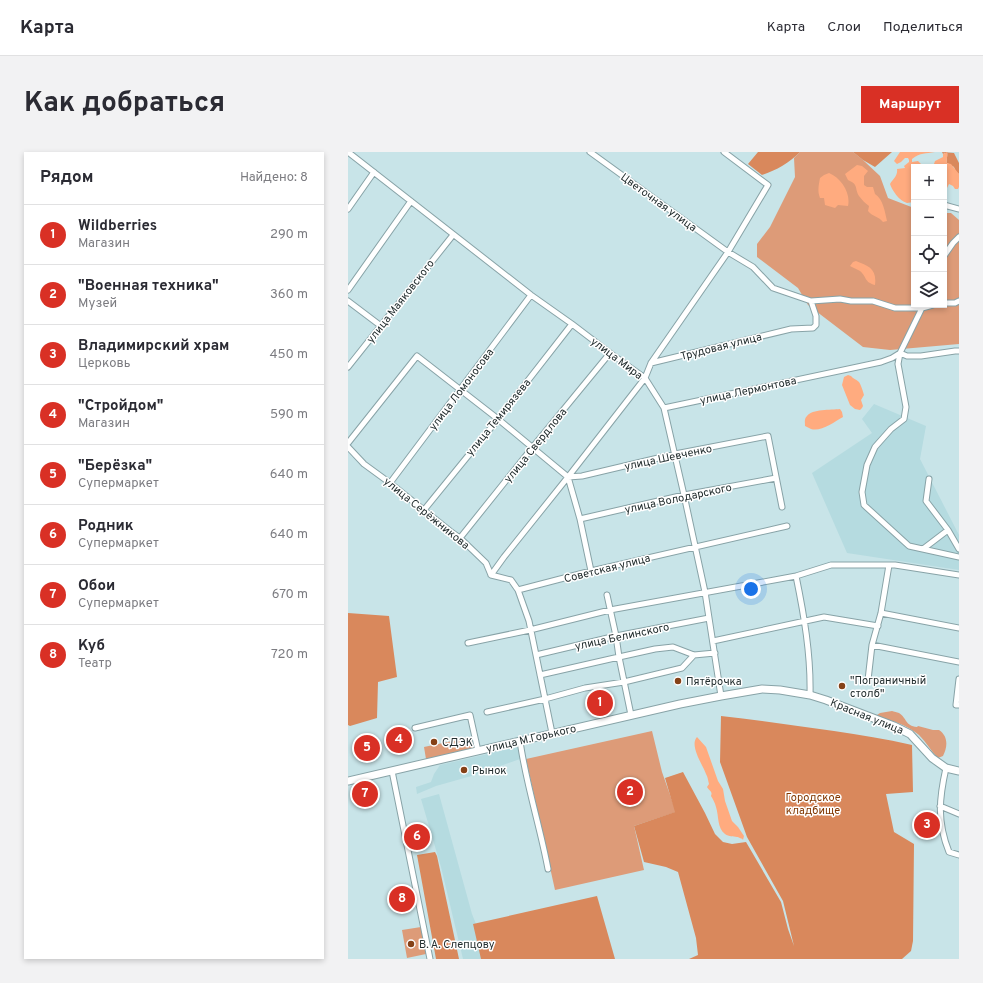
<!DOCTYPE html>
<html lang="ru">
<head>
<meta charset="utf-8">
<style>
	body { margin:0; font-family:Overpass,sans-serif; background:#f2f2f3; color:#2b2b33 }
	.controls { position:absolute; right:12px; top:12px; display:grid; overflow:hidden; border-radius:0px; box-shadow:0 2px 6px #0003 }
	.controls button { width:36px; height:36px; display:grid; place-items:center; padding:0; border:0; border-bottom:1px solid #e1e1e2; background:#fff; color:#2b2b33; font:20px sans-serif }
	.you { position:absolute; left:403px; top:437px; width:14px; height:14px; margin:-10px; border:3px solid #fff; border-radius:50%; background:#1a73e8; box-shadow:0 0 0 6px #1a73e833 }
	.badge { display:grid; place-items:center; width:26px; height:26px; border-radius:50%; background:#d93025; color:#fff; font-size:13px; font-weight:700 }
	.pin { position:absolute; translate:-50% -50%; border:2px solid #fff; box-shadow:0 1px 4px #0006 }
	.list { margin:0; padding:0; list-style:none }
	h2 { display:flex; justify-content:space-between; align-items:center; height:52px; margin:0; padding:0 16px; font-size:17px }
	h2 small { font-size:13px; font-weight:400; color:#7c7c81 }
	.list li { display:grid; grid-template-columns:26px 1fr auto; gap:12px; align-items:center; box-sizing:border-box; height:60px; padding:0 16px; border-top:1px solid #e1e1e2 }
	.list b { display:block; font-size:15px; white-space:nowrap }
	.list p { margin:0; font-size:13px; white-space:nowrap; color:#7c7c81 }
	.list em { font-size:13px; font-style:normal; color:#7c7c81 }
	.icon { flex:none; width:22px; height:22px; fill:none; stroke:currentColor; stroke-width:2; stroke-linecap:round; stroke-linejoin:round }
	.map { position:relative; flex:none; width:611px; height:807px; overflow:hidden; border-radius:0px }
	header { display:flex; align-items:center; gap:24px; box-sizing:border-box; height:56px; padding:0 20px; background:#fff; border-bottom:1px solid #e1e1e2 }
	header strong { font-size:19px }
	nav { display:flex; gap:22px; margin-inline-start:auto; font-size:14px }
	.intro { display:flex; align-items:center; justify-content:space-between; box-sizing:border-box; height:96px; padding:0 24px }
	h1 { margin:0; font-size:28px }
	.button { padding:10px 18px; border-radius:0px; background:#d93025; color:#fff; font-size:14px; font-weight:700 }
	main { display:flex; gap:24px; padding:0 24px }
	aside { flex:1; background:#fff; border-radius:0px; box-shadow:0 2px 6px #0003 }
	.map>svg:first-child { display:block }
</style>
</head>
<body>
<header>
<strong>Карта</strong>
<nav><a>Карта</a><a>Слои</a><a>Поделиться</a></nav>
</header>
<div class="intro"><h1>Как добраться</h1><a class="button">Маршрут</a></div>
<main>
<aside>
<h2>Рядом<small>Найдено: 8</small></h2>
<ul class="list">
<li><span class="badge">1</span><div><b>Wildberries</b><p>Магазин</p></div><em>290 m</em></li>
<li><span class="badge">2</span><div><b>&quot;Военная техника&quot;</b><p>Музей</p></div><em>360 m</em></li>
<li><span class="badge">3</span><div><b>Владимирский храм</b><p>Церковь</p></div><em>450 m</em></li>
<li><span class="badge">4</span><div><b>&quot;Стройдом&quot;</b><p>Магазин</p></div><em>590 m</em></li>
<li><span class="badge">5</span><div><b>&quot;Берёзка&quot;</b><p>Супермаркет</p></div><em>640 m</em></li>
<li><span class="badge">6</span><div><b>Родник</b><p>Супермаркет</p></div><em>640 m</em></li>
<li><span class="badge">7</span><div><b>Обои</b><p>Супермаркет</p></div><em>670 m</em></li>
<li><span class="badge">8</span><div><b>Куб</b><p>Театр</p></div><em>720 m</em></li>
</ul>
</aside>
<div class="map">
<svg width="611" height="807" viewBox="0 0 611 807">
	<rect width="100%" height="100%" fill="#c8e4e8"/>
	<path fill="#b5dbe0" d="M526 252 578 274 572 307 611 383V418L499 401 464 321 524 281 514 267Z
		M170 595 172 607 127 623 88 634 69 642 68 635 83 630 86 622 92 613Z
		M91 642 124 762 130 777 135 807H115L93 715 73 647Z"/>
	<path fill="#dd9b78" d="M452 0H505L515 8 532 24 540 46 566 56V153H596V61H603L611 68V192L542 198 515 195 460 153 450 136 409 105V92L422 75 447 25 446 6Z
		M544 559C546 560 549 560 551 561 559 566 557 574 569 575L570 574 585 578H591C600 584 600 594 595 604L590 606C583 599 578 590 571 583 559 573 544 568 530 565L529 563 532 561Z
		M304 579 314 620 328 660 286 674 296 718 207 738 178 607Z
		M123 585 126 597 78 607 76 595Z
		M73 775 78 802 59 806 54 778Z"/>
	<path fill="#d9885c" d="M410 0H452C441 11 429 18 414 23L400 12Z
		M505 0H544L527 15 515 8Z
		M594 0 606 1 611 11V22L608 20 606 15 599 11C598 6 600 5 599 0L595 2Z
		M0 461 41 464 49 525 30 530 29 566 2 574 0 573Z
		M373 564C411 568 448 574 486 579 512 583 538 587 564 593L565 640 538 642 546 680 566 692 565 789 563 799 554 807H341L350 803 348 786 330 720 318 715 296 710 286 674 327 660 317 626 335 620 357 661 367 682 375 690 384 692 398 690 433 750 440 777 446 794 435 749 399 685 372 610Z
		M87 700 89 704 111 807H88L69 703Z
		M249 744 267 807H133L125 772Z"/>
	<path fill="#ffab7f" d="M552 0H587C577 2 573 0 564 7V10L570 9 574 13 575 15H566V50C564 50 561 51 559 51 551 49 544 38 542 32 545 27 550 24 549 17L557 16 556 14 561 10V8L560 6H557L553 10 549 12 546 9Z
		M599 0C600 4 598 7 599 11L603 12 611 22V35L610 37H607L605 34 601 32 599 36 596 37V15H581V14L586 12 587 9 595 5V2Z
		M509 13 514 14 520 19 516 24V33L519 35H525L527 42C535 47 537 60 539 69L535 70C530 64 525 65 520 59L521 54C517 51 514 48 511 44 506 35 511 33 500 28L497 22Z
		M481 21C493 26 503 41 500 54L490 53 487 56 477 53 476 46H472C469 39 471 32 472 26L476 23Z
		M508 109C521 114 529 117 527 133 516 130 519 125 512 119 509 117 505 116 502 114L505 110Z
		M500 223 503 224C505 227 508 227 511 230 513 233 515 239 516 243L513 248 515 254 514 256 512 258 507 257 502 253 494 233 496 225Z
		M492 257 494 260 495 265C486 270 473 280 463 277 461 276 459 275 457 274 457 270 456 267 459 264 464 257 483 258 492 257Z
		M349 585 358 595 370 629 375 637 377 649 384 669 390 675 396 684 395 688C395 687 390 685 389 685 385 684 381 685 377 682 369 676 371 664 368 655 367 651 365 647 363 644 365 639 361 639 359 635L361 632C360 629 360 625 358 622 355 613 341 594 349 585Z"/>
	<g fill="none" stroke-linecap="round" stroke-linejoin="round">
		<g stroke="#88a3a7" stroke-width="7">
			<path id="minor" d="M0 0 183 143 224 172 262 201 297 226 316 256 336 343 357 440 373 544
				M242 0 380 100 405 115 425 136 463 149 492 147 503 149H525L547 156H574L585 153
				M596 53 611 57
				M0 57 26 20
				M596 104 605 91 611 85
				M0 138 63 49
				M0 149 33 174
				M596 151H607L611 149
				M575 154 552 201 550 212 558 255 556 267 543 277 527 295 519 313 514 340 516 353 561 394 611 405
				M552 201 559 204H573L607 199H611
				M303 211 443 177 465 176 468 173V164L463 149
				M0 215 105 83
				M316 256 533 210 544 206 552 201
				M0 291 69 204 150 267 220 325 232 367 243 419
				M0 295 16 312 42 331 102 379 112 386 138 411 143 423 163 428 170 438 181 469 204 581
				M220 325 234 324 327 302 420 284 434 355
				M581 327 578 349 600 378
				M42 331 183 143
				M76 358 150 267 224 172
				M232 367 336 343 428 326
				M112 386 184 296 262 201
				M575 397 600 378 611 397
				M143 423 156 405 220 325 297 226 303 211 380 100 420 33 376 0
				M448 424C456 463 463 503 462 543
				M170 438 243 419 439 374
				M259 443 268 484 271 505 283 563
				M533 461 611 476
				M365 489 476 465 530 474
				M120 491 182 478 262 458 448 424 483 413H547L611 423
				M524 493 611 510
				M188 503 268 484 361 466
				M192 523 271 505 307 497 325 495 346 503 367 501
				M611 527 608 553H611
				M520 528 524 493 533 461 541 413
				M139 560 197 547 237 536 276 530 334 516 346 503
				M67 576 122 563 130 599
				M172 589C178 632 192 674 200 717
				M598 616C591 647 589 670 601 700L611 703
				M44 619 82 807
				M592 654 611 662"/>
		</g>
		<g stroke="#88a3a7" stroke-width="9">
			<path id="secondary" d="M0 629 332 552 373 544 414 537 432 538 462 543 478 548 546 574 562 582 584 606 598 616 611 619"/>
		</g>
		<use href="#minor" stroke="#fff" stroke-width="5"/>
		<use href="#secondary" stroke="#fff" stroke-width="7"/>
	</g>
	<g fill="#854117" stroke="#fff" stroke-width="1.5">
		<circle cx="330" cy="529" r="4"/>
		<circle cx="494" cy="534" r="4"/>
		<circle cx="86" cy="590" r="4"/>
		<circle cx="116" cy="618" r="4"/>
		<circle cx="63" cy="792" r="4"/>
	</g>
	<g text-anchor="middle" stroke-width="3" stroke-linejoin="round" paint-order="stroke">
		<g font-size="11" fill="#232e2f" stroke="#fff">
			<text transform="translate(311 50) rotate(36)" y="4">Цветочная улица</text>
			<text transform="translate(52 149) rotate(-52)" y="4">улица Маяковского</text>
			<text transform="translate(373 194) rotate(-14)" y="4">Трудовая улица</text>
			<text transform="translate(269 206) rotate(37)" y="4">улица Мира</text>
			<text transform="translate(113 237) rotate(-53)" y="4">улица Ломоносова</text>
			<text transform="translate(400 238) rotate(-12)" y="4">улица Лермонтова</text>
			<text transform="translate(150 265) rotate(-51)" y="4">улица Темирязева</text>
			<text transform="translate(187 293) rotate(-51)" y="4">улица Свердлова</text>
			<text transform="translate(320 305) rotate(-12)" y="4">улица Шевченко</text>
			<text transform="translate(330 346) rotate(-12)" y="4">улица Володарского</text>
			<text transform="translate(79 361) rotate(39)" y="4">улица Серёжникова</text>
			<text transform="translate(259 416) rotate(-14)" y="4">Советская улица</text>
			<text transform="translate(274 484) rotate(-12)" y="4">улица Белинского</text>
			<text transform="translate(519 564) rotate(22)" y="4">Красная улица</text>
			<text transform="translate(183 586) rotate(-13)" y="4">улица М.Горького</text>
		</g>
		<g font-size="11" fill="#232e2f" stroke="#fff" text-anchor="start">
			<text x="502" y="532">"Пограничный<tspan x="502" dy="13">столб"</tspan></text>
			<text x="338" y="533">Пятёрочка</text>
			<text x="94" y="594">СДЭК</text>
			<text x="124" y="622">Рынок</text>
			<text x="71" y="796">В. А. Слепцову</text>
		</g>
		<g font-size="11" fill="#813701" stroke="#fff">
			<text x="465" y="649">Городское<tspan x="465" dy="13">кладбище</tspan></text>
		</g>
	</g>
</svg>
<div class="controls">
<button>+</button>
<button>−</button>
<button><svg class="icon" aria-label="locate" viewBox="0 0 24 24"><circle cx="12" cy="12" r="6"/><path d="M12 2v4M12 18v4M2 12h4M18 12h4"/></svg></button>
<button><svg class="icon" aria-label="layers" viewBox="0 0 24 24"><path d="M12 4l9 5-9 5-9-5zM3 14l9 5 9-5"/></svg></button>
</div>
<div class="you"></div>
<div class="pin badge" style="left:252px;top:551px">1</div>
<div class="pin badge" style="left:282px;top:640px">2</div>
<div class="pin badge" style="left:579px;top:673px">3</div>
<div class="pin badge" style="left:51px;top:588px">4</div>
<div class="pin badge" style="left:19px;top:596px">5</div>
<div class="pin badge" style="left:69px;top:685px">6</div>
<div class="pin badge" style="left:17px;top:642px">7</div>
<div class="pin badge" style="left:54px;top:747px">8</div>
</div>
</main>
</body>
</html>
